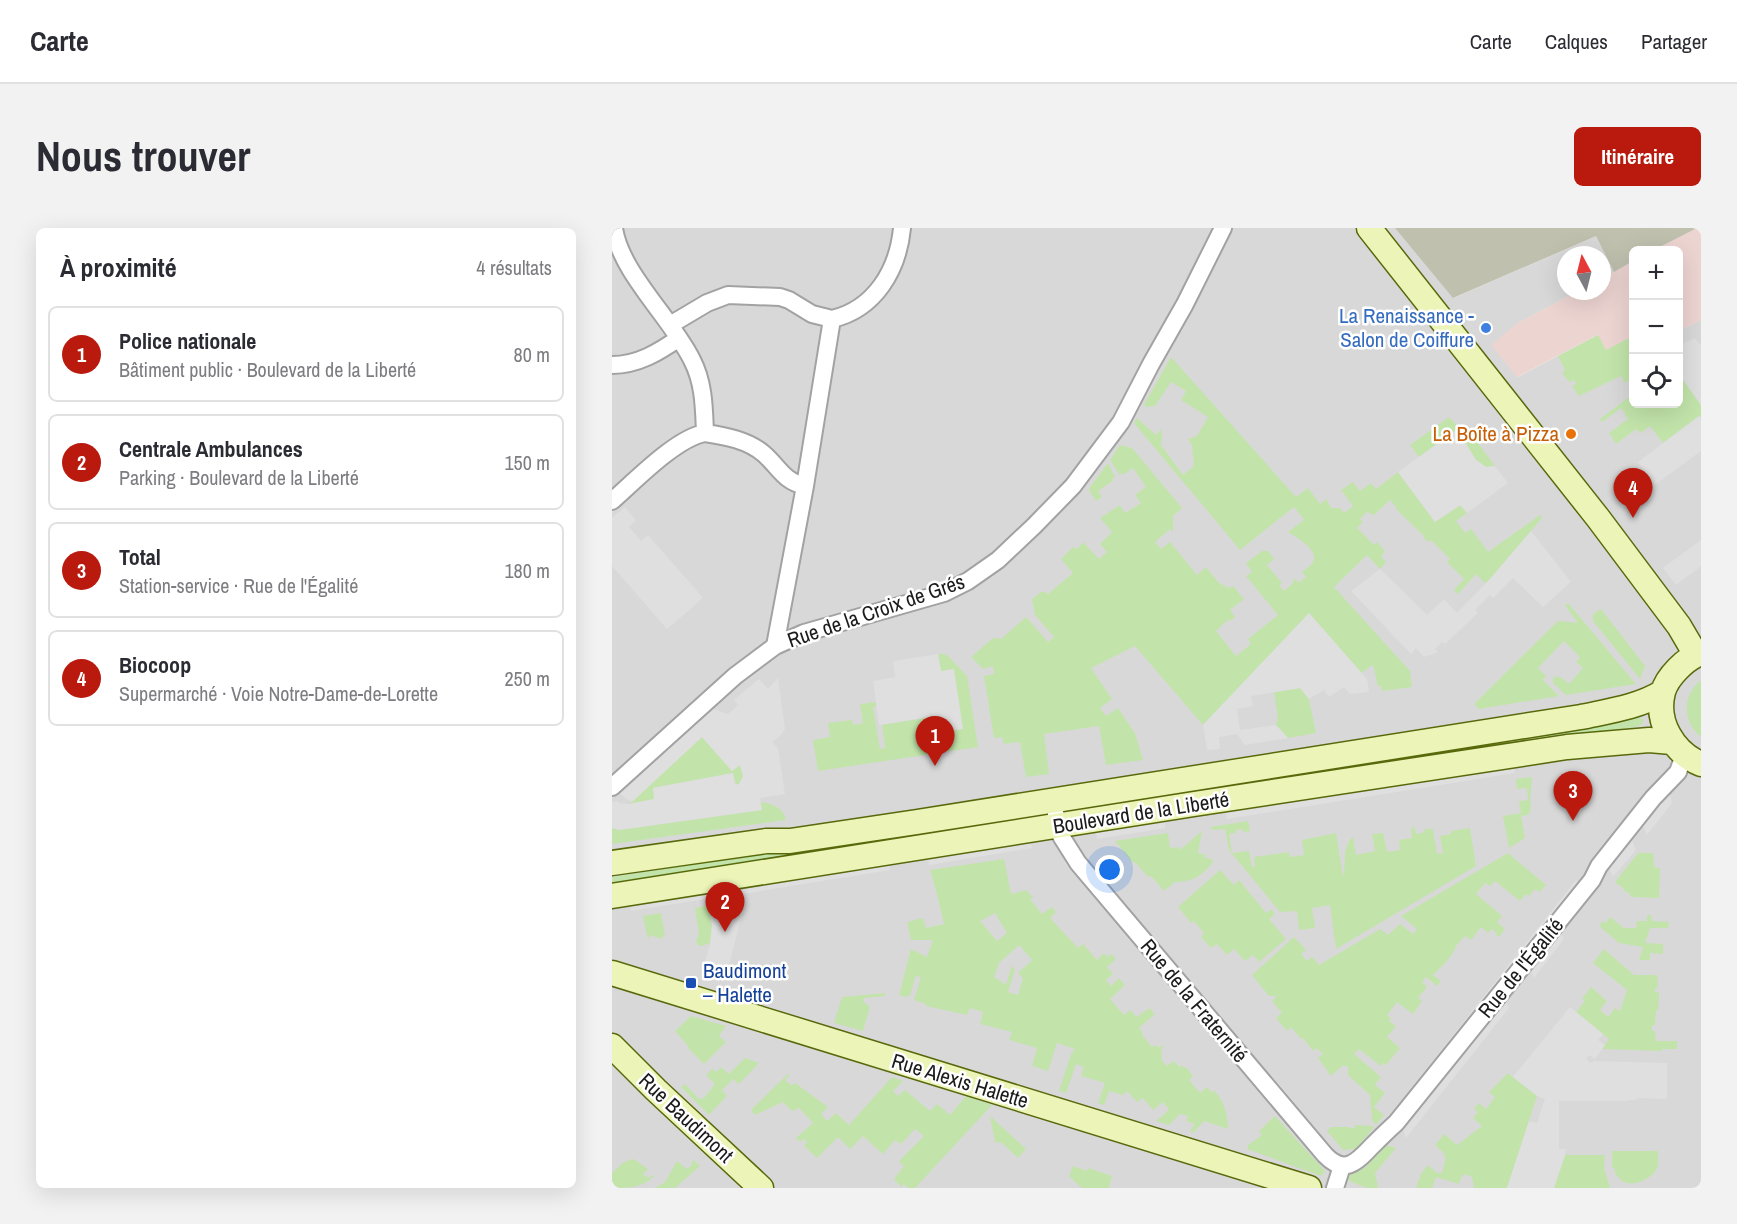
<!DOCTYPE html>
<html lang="fr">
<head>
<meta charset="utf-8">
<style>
	body { margin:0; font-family:"Archivo Narrow",sans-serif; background:#f2f2f3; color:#2b2b33 }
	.controls { position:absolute; right:18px; top:18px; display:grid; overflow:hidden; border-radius:9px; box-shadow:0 6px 24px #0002 }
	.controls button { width:54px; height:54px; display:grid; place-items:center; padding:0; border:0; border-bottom:2px solid #e1e1e2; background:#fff; color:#2b2b33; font:30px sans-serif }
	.compass { position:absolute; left:945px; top:18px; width:54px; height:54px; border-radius:50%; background:#fff; box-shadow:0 6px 24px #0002; rotate:353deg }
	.you { position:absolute; left:498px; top:642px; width:21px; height:21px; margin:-15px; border:4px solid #fff; border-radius:50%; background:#1a73e8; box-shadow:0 0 0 9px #1a73e833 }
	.badge { display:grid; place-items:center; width:39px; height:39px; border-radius:50%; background:#b91a0d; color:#fff; font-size:20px; font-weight:700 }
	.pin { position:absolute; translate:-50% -50px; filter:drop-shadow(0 2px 3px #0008) }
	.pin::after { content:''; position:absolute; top:32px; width:21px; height:18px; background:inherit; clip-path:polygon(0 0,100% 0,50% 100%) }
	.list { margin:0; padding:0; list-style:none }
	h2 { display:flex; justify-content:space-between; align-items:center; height:78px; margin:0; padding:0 24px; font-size:26px }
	h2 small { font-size:20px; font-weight:400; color:#7c7c81 }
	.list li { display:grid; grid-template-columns:39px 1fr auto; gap:18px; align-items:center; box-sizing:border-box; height:96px; margin:0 12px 12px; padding:0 12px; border:2px solid #e1e1e2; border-radius:9px }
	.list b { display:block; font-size:22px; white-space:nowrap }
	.list p { margin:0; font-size:20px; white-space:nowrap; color:#7c7c81 }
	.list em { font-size:20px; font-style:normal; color:#7c7c81 }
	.icon { flex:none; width:33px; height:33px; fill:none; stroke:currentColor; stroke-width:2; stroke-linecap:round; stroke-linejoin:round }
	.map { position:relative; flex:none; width:1089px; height:960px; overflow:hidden; border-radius:9px }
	header { display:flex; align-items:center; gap:36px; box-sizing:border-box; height:84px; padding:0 30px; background:#fff; border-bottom:2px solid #e1e1e2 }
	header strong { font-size:28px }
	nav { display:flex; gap:33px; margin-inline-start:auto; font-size:21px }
	.intro { display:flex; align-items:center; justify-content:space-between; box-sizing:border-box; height:144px; padding:0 36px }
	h1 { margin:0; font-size:42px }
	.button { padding:15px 27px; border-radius:9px; background:#b91a0d; color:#fff; font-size:21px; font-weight:700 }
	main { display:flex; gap:36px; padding:0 36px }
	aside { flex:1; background:#fff; border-radius:9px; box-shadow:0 6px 24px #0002 }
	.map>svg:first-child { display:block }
</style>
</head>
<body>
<header>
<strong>Carte</strong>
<nav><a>Carte</a><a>Calques</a><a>Partager</a></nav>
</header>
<div class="intro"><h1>Nous trouver</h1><a class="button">Itinéraire</a></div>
<main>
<aside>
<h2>À proximité<small>4 résultats</small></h2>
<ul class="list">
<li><span class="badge">1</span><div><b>Police nationale</b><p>Bâtiment public · Boulevard de la Liberté</p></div><em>80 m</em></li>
<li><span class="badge">2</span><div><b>Centrale Ambulances</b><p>Parking · Boulevard de la Liberté</p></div><em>150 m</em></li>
<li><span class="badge">3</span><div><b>Total</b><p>Station-service · Rue de l'Égalité</p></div><em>180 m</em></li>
<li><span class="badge">4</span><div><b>Biocoop</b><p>Supermarché · Voie Notre-Dame-de-Lorette</p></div><em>250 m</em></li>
</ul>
</aside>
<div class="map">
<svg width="1089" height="960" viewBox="0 0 1089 960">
	<rect width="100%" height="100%" fill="#ece9e1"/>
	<path fill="#d9d8d8" d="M0 0H783L842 70 984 8 1002 44 990 50V27H954V63H966L906 95V149L986 107 994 122 1021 108 1022 176H1066L1067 103 1089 92V960H0Z"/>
	<path fill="#ecd4d1" d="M1085 0H1089V92L1067 103 1066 22H1042Z
		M1021 33V108L994 122 985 107 905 149 879 117 906 95 966 63H990V50Z"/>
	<path fill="#bfc0ae" d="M783 0H1085L1042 22H1022L1021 33 1002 44 984 8 841 70Z"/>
	<path fill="#c2e4aa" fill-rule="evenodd" d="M986 107 994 122 1021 108V149L1013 155 1009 148 967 168 960 158 964 156 962 152 957 154 950 145 953 142 946 128Z
		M559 129 684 269 696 260 708 276 714 271 719 280H728L732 285 741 278 729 262 741 254 748 263 759 255 764 261 786 244 823 294 849 277 855 285 844 293 853 305 859 301 876 324 928 287 930 290 878 351 873 355 864 346 846 366 842 362 852 351 835 334 838 331 819 312 816 314 811 309 812 308 784 281 785 280 778 272 762 287 755 284 748 291 751 294 745 300 762 317 765 314 773 323 769 329 774 334 768 341 755 327 722 359 798 443 800 459 770 463 769 458H766L761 437 749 445 697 386 591 497 523 418 479 440 500 471 488 480 494 488 506 480 523 505 531 532 494 537 487 498 432 506 437 546 414 549 408 514 392 516 390 509 382 510 372 448 382 446 381 438 371 441 359 429 381 410 389 411 414 389 436 414 442 409 423 387 420 371 429 364H433L436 366 461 345 449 331 461 319 465 321 471 314 487 331 495 324 488 316 500 304 488 290 508 277 513 285 529 275 523 267 534 259 521 240 511 247 510 245 507 246 498 232 508 217 520 220 570 280 561 288V304L558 301 543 314 549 321 558 314 585 347 594 339 607 355 617 360 621 358 632 371 618 382 623 389 619 393 617 391 604 403 624 428 639 416 636 411 666 387 634 348 640 344 634 335 650 323H656L662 331 655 337 670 355 667 357 672 363 681 355V353L684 350 686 355 694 349 690 344C695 340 703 336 702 328 701 319 683 308 676 304L692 292 682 279 628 322 522 195 525 190 544 207 549 201 550 207 549 217 571 247 582 238 580 217 576 211 585 208 596 189 569 172 574 163 559 154 543 178 535 179 532 177Z
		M1067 146 1089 177V187L1051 215 1038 198 1028 205 1024 201 1004 216 997 205 1016 191 1009 180 990 194 988 191 1021 166 1022 176H1066Z
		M837 189 847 200 807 229 798 217Z
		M861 208 883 238 874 239 864 232 852 214Z
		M496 235 503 249 500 251 501 253 486 263 490 269 484 273 477 262 478 259Z
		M956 375 1024 456 954 467 941 455V451L943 448 950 450 957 456 971 440 964 434 968 429 952 413 926 440 934 448 931 452 947 468 867 481 862 476 946 393 966 395 953 377Z
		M989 381 1033 438 1028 451 981 393V386Z
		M326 426H332L336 428 355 448 366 519 206 543 201 512 218 509 216 495 240 492 241 497 251 495 248 476 264 474V478L261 479 268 521 273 520 270 497 319 489 342 441 329 444Z
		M1089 452V509C1070 494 1070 467 1089 452Z
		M688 460 697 471 704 505 676 510 664 497 666 490 662 464Z
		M1026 488 1031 492V495L1025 499 454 585 455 581Z
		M90 509 120 543 128 537 131 548 127 556 124 557 121 545 41 560 43 571 17 576Z
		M920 549 918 572 919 581 916 587 909 588 913 610 897 620 891 588 909 585 907 573 916 572 915 560 905 561 904 551Z
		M149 574C161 576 171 579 174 592L0 616V600L7 602 149 582Z
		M636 593 638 603 631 604 630 601 624 602V605L617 606 620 625 637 623 640 639 643 638 642 629 677 624V629L692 627 690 612 724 605 731 649C735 635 729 619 741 609L744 627 763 623 760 606 771 605 775 624 788 622 787 612 800 610 799 602 802 597 804 606 813 604 812 601H821L825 626 831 625 828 608 839 606V603L858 600 864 638 724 721 718 677 700 680 703 700 687 702 685 683 668 684 617 622 613 601 601 602 598 599Z
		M590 603 586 625 594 627 592 629 601 632V634C590 648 581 654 563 654L552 663 539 648 536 649 523 634 521 635 503 613 556 605 558 620 567 619 568 622Z
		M285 604 287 616 0 661V649Z
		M896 625 934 657 928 664 923 661 917 668 914 666 908 673 883 653 878 658 873 655 864 666 890 688 885 694 893 701 887 709 884 707 885 705 880 701 876 705 869 699 859 712 853 708 843 719 844 720 835 733 821 747 829 753 825 758 814 749 810 754 815 759 806 770 810 773 801 786 785 774 775 787 779 790 777 793 784 798 775 809 788 820 774 837 772 835 769 838 747 821 742 826 769 849 763 857 773 865 762 879 772 887 764 897 760 892 758 867 736 847V838H730L719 848 706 830 711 826 705 820 701 823 691 810 689 811 679 799 675 803 664 790 670 785 660 773 665 768H657L640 747 682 709 694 722 689 726 695 733 700 729 707 737 768 701 776 707 788 696 801 706 805 701 789 688Z
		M1026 625H1041L1042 639 1048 640 1047 670 1019 669 1017 665 1012 663 1011 660 1003 654Z
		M392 631 399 666 414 662 421 669 418 671 430 686 440 679 444 684 438 690 466 720 471 716 485 732 492 725 495 729 499 726 504 731 495 739 501 746 494 752 499 758 507 750 513 757 498 771 512 787 518 782 525 789 537 780 543 786 527 800 531 805 530 807 540 819 544 817 547 820 550 817 552 819 549 821 550 833 555 838 562 833 567 839 570 837 572 840 574 839 581 848 577 852 588 865 595 859 600 865 602 862C613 875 615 885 616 901L592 893 581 905 578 903 583 896 574 893 576 888 568 886 557 897 544 893 557 882 551 874 541 882 531 870 525 874 515 863 511 867 497 863 492 877 486 875 493 855 469 848 472 839 464 836 454 865 447 863 459 826 463 821 445 815 436 843 420 838 425 820 397 812 400 804 368 796 371 784 358 780 355 787 314 778V776L302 772 309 749 304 748 298 767 295 769 287 767 299 721 315 729 321 712H299L295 694 311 690 314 700 332 696 325 666 318 642ZM383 685 395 705 385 713 368 693ZM407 717 420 732 406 745 411 750 406 767 396 764 403 741 400 738 394 757 382 749 387 735Z
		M608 642 622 657 627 652 654 685 659 681 663 686 657 691 674 711 647 734 641 727 633 733 622 721 615 727 605 716 599 720 589 709 592 705 582 693 579 695 566 679Z
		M97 677 100 698 98 715 89 718 86 717 84 713 87 706 83 680Z
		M49 685 53 708 51 707 50 711 38 707 36 712 31 688Z
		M1035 687H1039L1040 693 1057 694 1056 700H1038L1033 715 1051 716V726L1038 725V732H1027L1031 719 1007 715 987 698 991 693 994 695 998 689 1012 700H1024L1025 693H1035Z
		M992 721 1022 747H1045L1046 760H1043V764H1047L1046 782 1044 783 1043 797 1040 798V803H1043L1044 813H1065V821H1050V823L990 821 997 811 964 784 973 773 970 771 979 759 995 773 988 782 996 789 1003 780 1008 783 1015 762 981 735Z
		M274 765 272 768 252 770 251 773 258 779 251 803 222 795 230 769Z
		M79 788 114 798 107 808 114 814 92 836 76 820 77 819 63 803Z
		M133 830 147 835 127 856 121 851 110 862 115 868 97 887 69 859 73 856 87 871 92 870 103 856 94 847 100 841 104 844 109 839 117 846Z
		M177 845V849L174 850V853L179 857 183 855 216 879 209 886 215 893 224 885 237 897 280 849 291 853 281 863 286 868 293 862 318 883 325 876 338 887 354 868 380 877 303 960H296L292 956 289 959 282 951 292 938 287 933 312 908 303 901 289 916 283 912 271 926 251 908 238 921 226 909 205 930 192 918 195 914 192 911 188 914 184 910 201 895 187 880 180 883 171 874 143 887 139 882Z
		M896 845 925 868 895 960H862L860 949 852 946 849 950 847 956 824 949 820 960H804L809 946 816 937 825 945H830L834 930 831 928 833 926 823 917 832 906 845 917 870 898 861 890 866 884 862 881 867 875 874 881 883 869 877 864Z
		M378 888 414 921 406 930 390 915 383 914Z
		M663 888 713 943 709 948 635 921 636 917 650 907 647 903Z
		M743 897 760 898 762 899 744 921 731 922 715 903 719 899H737L738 900H743Z
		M774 917 784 920 763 945 766 960H755L737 953 736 948 754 939Z
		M1000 923H1046C1046 928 1047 933 1046 938 1042 950 1023 959 1012 954 1007 952 1005 947 1002 943L1003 942V940H1000Z
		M953 927H993L992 940 998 960H942Z
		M22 931 36 941 31 946 36 950 40 947 42 948C30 960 17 960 0 960V945L12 934Z
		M82 932 88 938 63 960H43L53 954 65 933 75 941 81 936 79 935Z
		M461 938 475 943 476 940 500 948 497 960H470L457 948Z"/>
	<path fill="#dfdfdf" d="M1083 110 1089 117V177L1067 146V118Z
		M1087 188 1089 191V223L1011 280 1004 270 1035 247 1026 234Z
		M847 200 856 212 853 214 864 232 874 239 883 238 896 255 855 285 848 277 823 294 786 244Z
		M13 279 24 292 17 299 29 313 36 307 91 370 55 401 0 338V290Z
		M919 303 959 354 931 379 901 350 881 370 878 367 863 382 866 385 833 416 830 414 823 421 826 424 812 429 804 420 799 426 739 363 768 341 815 387 832 371 845 385 878 351Z
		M1089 312V338L1064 357 1051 340Z
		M697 385 755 451 757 464 738 466 732 459 717 469 712 462 697 471 688 460 639 468 641 478 625 481 628 502 664 497 676 510 633 517 625 506 607 509 608 521 595 522 591 497Z
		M326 426 329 443 342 441 351 501 321 505 318 489 267 497 261 453 283 449 281 433Z
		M166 450 173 501 170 506 160 514 166 520 173 566 148 570 150 582 7 602 0 600V574L5 573 7 575 17 576 42 571 41 560 121 545 123 557 127 556 131 548 128 537 120 543 90 509 20 574 8 566 101 481 116 486 126 477 122 472 147 451 156 461Z
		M902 539 903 545 615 591 614 585Z
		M1057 562 1060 575 1035 607 1030 595Z
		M553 594V600L485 611 484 605Z
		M1019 609 1024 622 1001 649 996 638Z
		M419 614 420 620 317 637 316 631Z
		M455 631 696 912 691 914 452 634Z
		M475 633 682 874 678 876 472 636Z
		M277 637 278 642 118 668 117 663Z
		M964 652 969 656 779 894 775 890Z
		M100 665V670L19 683 18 678Z
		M134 672 116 740 93 733 98 717 100 698 97 677Z
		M946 699 952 711 922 750 916 736Z
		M892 767 897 780 794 910 789 896Z
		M958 779 991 806 986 812 993 817 983 831 977 827 974 831 979 835 981 833 1055 835V871L1025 870 1024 872H1016V873H947V921H954L953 927 942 960H895L917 893 925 895 933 871 925 868 901 849Z"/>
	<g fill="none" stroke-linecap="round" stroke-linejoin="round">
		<g stroke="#a2a2a2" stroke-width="20">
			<path id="street" d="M2 0C8 44 60 91 80 132 92 155 92 180 93 205 113 208 136 212 152 226 167 239 171 253 193 258
				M58 97 95 75 116 67 168 69 177 72 200 86 220 91
				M0 137C26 137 47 124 67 110
				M0 273C23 253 64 210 93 205
				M163 418 193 258 220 91C263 81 286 42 290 0
				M0 559 123 448 163 418 192 405 332 365 356 353 386 332 422 298 461 258 509 194 539 136 573 76 611 0
				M444 587 449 608 466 635 713 927C732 947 744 935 759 919 767 911 775 903 784 895L980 652 987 638 1041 570 1066 544 1072 527
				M723 960 730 938"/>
		</g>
		<g stroke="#58690c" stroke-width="27">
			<path id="secondary" d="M757 0 986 290 1067 398 1084 427
				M1089 425C1074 430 1055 449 1051 464 1043 494 1062 525 1089 536
				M0 635 154 613H178L305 594 969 489C997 483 1027 479 1051 464
				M0 668 582 576 955 519 1037 512 1060 514
				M0 745 697 960
				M0 818 44 862 149 960"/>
		</g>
		<use href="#street" stroke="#fff" stroke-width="16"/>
		<use href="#secondary" stroke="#edf4b7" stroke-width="24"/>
	</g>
	<circle fill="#3f7fe0" stroke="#fff" stroke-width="2" cx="874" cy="100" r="6"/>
	<circle fill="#e8710a" stroke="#fff" stroke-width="2" cx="959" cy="206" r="6"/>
	<rect fill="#1a4fb4" stroke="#fff" stroke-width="2" x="73" y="749" width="12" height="12" rx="3"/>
	<g text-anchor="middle" stroke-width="5" stroke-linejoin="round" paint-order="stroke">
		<g font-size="21" fill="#366cbe" stroke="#fff" text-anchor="end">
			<text x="862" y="95">La Renaissance -<tspan x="862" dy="24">Salon de Coiffure</tspan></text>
		</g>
		<g font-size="21" fill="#c56008" stroke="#fff" text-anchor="end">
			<text x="947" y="213">La Boîte à Pizza</text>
		</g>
		<g font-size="21" fill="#1b1b1b" stroke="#fff">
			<text transform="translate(264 383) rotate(-19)" y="7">Rue de la Croix de Grés</text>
			<text transform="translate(529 585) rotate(-9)" y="7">Boulevard de la Liberté</text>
			<text transform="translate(909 740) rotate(-51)" y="7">Rue de l'Égalité</text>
			<text transform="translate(582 773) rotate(50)" y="7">Rue de la Fraternité</text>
			<text transform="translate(348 853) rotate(17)" y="7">Rue Alexis Halette</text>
			<text transform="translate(74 890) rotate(43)" y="7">Rue Baudimont</text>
		</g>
		<g font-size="21" fill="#164399" stroke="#fff" text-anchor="start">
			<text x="91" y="750">Baudimont<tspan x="91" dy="24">– Halette</tspan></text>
		</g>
	</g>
</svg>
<div class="controls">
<button>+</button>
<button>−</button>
<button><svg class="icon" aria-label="locate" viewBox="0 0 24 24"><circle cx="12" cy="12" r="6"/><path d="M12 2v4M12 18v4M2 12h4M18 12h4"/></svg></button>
</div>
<svg class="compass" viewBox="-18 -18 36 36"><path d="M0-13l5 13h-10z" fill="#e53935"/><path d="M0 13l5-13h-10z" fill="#7c7c81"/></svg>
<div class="you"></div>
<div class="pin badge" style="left:323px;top:538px">1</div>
<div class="pin badge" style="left:113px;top:704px">2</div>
<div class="pin badge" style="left:961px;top:593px">3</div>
<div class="pin badge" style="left:1021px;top:290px">4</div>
</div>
</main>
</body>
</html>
